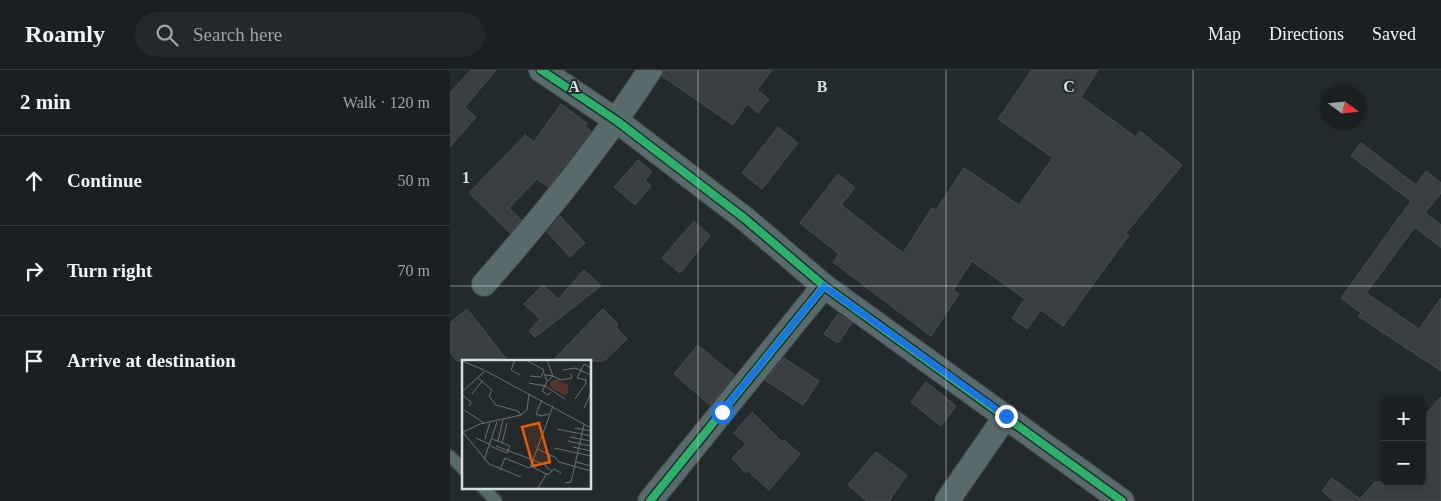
<!DOCTYPE html>
<html lang="en">
<head>
<meta charset="utf-8">
<style>
	body { margin:0; font-family:"Times New Roman",serif; background:#23282a; color:#f1f3f6 }
	.controls { position:absolute; right:15px; bottom:15px; display:grid; overflow:hidden; border-radius:8px; box-shadow:0 1px 4px #0004 }
	.controls button { width:45px; height:45px; display:grid; place-items:center; padding:0; border:0; border-bottom:1px solid #383e3f; background:#1a2021; color:#f1f3f6; font:25px sans-serif }
	.compass { position:absolute; left:871px; top:15px; width:45px; height:45px; border-radius:50%; background:#1a2021; box-shadow:0 1px 4px #0004; rotate:105deg }
	.stop { position:absolute; width:15px; height:15px; margin:-11px; border:4px solid #1a73e8; border-radius:50%; background:#fff }
	.stop.end { background:#1a73e8; border-color:#fff; box-shadow:0 1px 5px #0008 }
	.list { margin:0; padding:0; list-style:none }
	h2 { display:flex; justify-content:space-between; align-items:center; height:65px; margin:0; padding:0 20px; font-size:21px }
	h2 small { font-size:16px; font-weight:400; color:#9fa3a5 }
	.list li { display:grid; grid-template-columns:32px 1fr auto; gap:15px; align-items:center; box-sizing:border-box; height:90px; padding:0 20px; border-top:1px solid #383e3f }
	.list b { display:block; font-size:19px; white-space:nowrap }
	.list em { font-size:16px; font-style:normal; color:#9fa3a5 }
	.icon { flex:none; width:28px; height:28px; fill:none; stroke:currentColor; stroke-width:2; stroke-linecap:round; stroke-linejoin:round }
	.map { position:relative; flex:none; width:991px; height:431px; overflow:hidden }
	header { display:flex; align-items:center; gap:30px; box-sizing:border-box; height:70px; padding:0 25px; background:#1a2021; border-bottom:1px solid #383e3f }
	header strong { font-size:24px }
	nav { display:flex; gap:28px; margin-inline-start:auto; font-size:18px }
	.search { width:350px; height:45px; background:#23282a; display:flex; align-items:center; gap:12px; box-sizing:border-box; padding:0 18px; border-radius:28px; color:#9fa3a5; font-size:19px }
	main { display:flex }
	aside { flex:1; background:#1a2021 }
	.map>svg:first-child { display:block }
</style>
</head>
<body>
<header>
<strong>Roamly</strong>
<div class="search"><svg class="icon" aria-label="search" viewBox="0 0 24 24"><circle cx="10" cy="10" r="6"/><path d="M15 15l6 6"/></svg>Search here</div>
<nav><a>Map</a><a>Directions</a><a>Saved</a></nav>
</header>
<main>
<aside>
<h2>2 min<small>Walk · 120 m</small></h2>
<ul class="list">
<li><svg class="icon" aria-label="ahead" viewBox="0 0 24 24"><path d="M12 20V5M6 11l6-6 6 6"/></svg><div><b>Continue</b></div><em>50 m</em></li>
<li><svg class="icon" aria-label="right" viewBox="0 0 24 24"><path d="M7 20v-9h11M14 6l5 5-5 5"/></svg><div><b>Turn right</b></div><em>70 m</em></li>
<li><svg class="icon" aria-label="arrive" viewBox="0 0 24 24"><path d="M6 21V4h12l-3 4 3 4H6"/></svg><div><b>Arrive at destination</b></div></li>
</ul>
</aside>
<div class="map">
<svg width="991" height="431" viewBox="0 0 991 431">
	<rect width="100%" height="100%" fill="#222a2c"/>
	<path fill="#3a4042" stroke="#484f50" d="M21 0H46L15 37 26 47 0 77V23Z
		M214 0H322L307 20 319 29 308 43 297 34 283 55 212 6Z
		M582 0H648L631 27 686 67 690 61 732 95 676 163 679 165 613 256 591 240 577 259 562 248 575 229 522 191 503 220 509 224 481 266 383 192 389 184 350 153 388 104 405 118 391 135 453 183 482 138 486 140 514 98 569 135 603 88 548 49Z
		M111 34 137 53 135 56 141 61 98 117 87 109 59 138 71 150 60 163 19 123 75 65 84 72Z
		M328 57 348 73 312 119 292 103Z
		M911 73 966 115 976 101 991 113V123L975 143 991 155V178L965 157 916 223 969 259 991 228V301L908 246 911 243 891 228 961 131 901 86Z
		M188 90 202 102 195 110 201 116 185 135 164 117Z
		M110 146 135 173 120 187 97 162Z
		M244 151 260 166 230 203 212 188Z
		M134 200 151 216 85 267 79 261 90 249 74 234 93 215 108 229Z
		M17 239 58 291H7L0 282V253Z
		M153 239 168 254 166 257 177 269 154 291H102Z
		M388 244 402 253 388 273 374 264Z
		M248 275 284 305 260 335 224 304Z
		M334 288 369 311 353 335 315 310Z
		M476 312 506 336 491 356 461 332Z
		M991 327V431H884L872 421 882 408 910 429 925 412H972V348Z
		M302 342 332 372 334 370 350 384 319 420 298 401 296 403 282 388 296 374 284 363Z
		M426 382 457 405 439 431H417L398 415Z"/>
	<g fill="none" stroke-linecap="round" stroke-linejoin="round">
		<g stroke="#3f4648" stroke-width="14">
			<path id="service" d="M0 386 14 400
				M32 417 46 431"/>
		</g>
		<g stroke="#3f4648" stroke-width="26">
			<path id="minor" d="M91 0 167 51 294 148 374 216 672 431
				M34 214C94 146 151 76 200 0
				M200 431 374 216
				M497 431 556 346"/>
		</g>
		<use href="#service" stroke="#596a6d" stroke-width="11"/>
		<use href="#minor" stroke="#596a6d" stroke-width="24"/>
		<g stroke="#1e2d30" stroke-width="11">
			<path id="cycleway" d="M91 0 167 51 294 148 374 216 672 431
				M200 431 374 216"/>
		</g>
		<use href="#cycleway" stroke="#2db169" stroke-width="8"/>
	</g>
	<g fill="none" stroke-linecap="round" stroke-linejoin="round">
		<path stroke="#1a73e8" stroke-width="6" d="M272 342 374 216 556 346"/>
	</g>
	<path fill="none" stroke="#d5dfe0" stroke-width="1" stroke-opacity="0.55" d="M248 0V431M496 0V431M743 0V431M0 216H991"/>
	<g transform="translate(12 290)">
		<rect width="129" height="129" fill="#222a2c"/>
		<path d="M94 19 106 25V33L102 35 89 28 88 22Z" fill="#57342e"/>
		<path fill="none" stroke="#6a7274" stroke-width="1" d="M53 0 49 10 58 15M64 0 82 10 79 17 68 16M0 1 22 10M101 10 113 8 129 15M24 11 129 68M82 13 85 21 83 26 103 39M83 15 91 16 85 0M16 18 30 30 27 36 34 45 56 51 59 55 65 50 67 34M86 21 91 16 99 20 110 18 109 14M67 23 83 26 80 31 86 35 89 32M0 32 23 11M10 34 20 21M0 35 9 42 7 46M113 39 124 23V20L115 18 122 4 129 8M80 40 74 54 79 56 87 54M122 48 129 33M2 50 22 63M113 68 129 71M95 69 129 76M0 71 27 104 59 117M1 72 18 64 59 55M108 77 129 81M14 78 29 85M23 79 28 62M36 81 41 60M106 81 129 86M40 83 45 63M28 86 45 93 48 86 30 79M34 86 79 103M111 87 129 91M92 88 129 96M75 89 93 97 97 102 129 111M89 96 83 106 90 111M22 100 35 62M114 102 129 106M69 106 86 115 92 109 99 113M68 108 91 46M38 110 43 98 67 108M103 123 109 122 122 65M76 128 85 113"/>
		<path fill="#e8590c" fill-opacity="0.15" stroke="#e8590c" stroke-width="2.5" d="M77 63 88 102 71 106 60 67Z"/>
		<rect width="129" height="129" fill="none" stroke="#d5dfe0" stroke-width="2.5"/>
	</g>
	<g font-size="16" text-anchor="middle" font-weight="bold" fill="#d5dfe0" stroke="#1e2d30" stroke-width="4" stroke-linejoin="round" paint-order="stroke">
		<text x="124" y="22">A</text>
		<text x="372" y="22">B</text>
		<text x="619" y="22">C</text>
		<text x="16" y="113">1</text>
	</g>
</svg>
<div class="controls">
<button>+</button>
<button>−</button>
</div>
<svg class="compass" viewBox="-18 -18 36 36"><path d="M0-13l5 13h-10z" fill="#e53935"/><path d="M0 13l5-13h-10z" fill="#9fa3a5"/></svg>
<div class="stop" style="left:272px;top:342px"></div>
<div class="stop end" style="left:556px;top:346px"></div>
</div>
</main>
</body>
</html>
